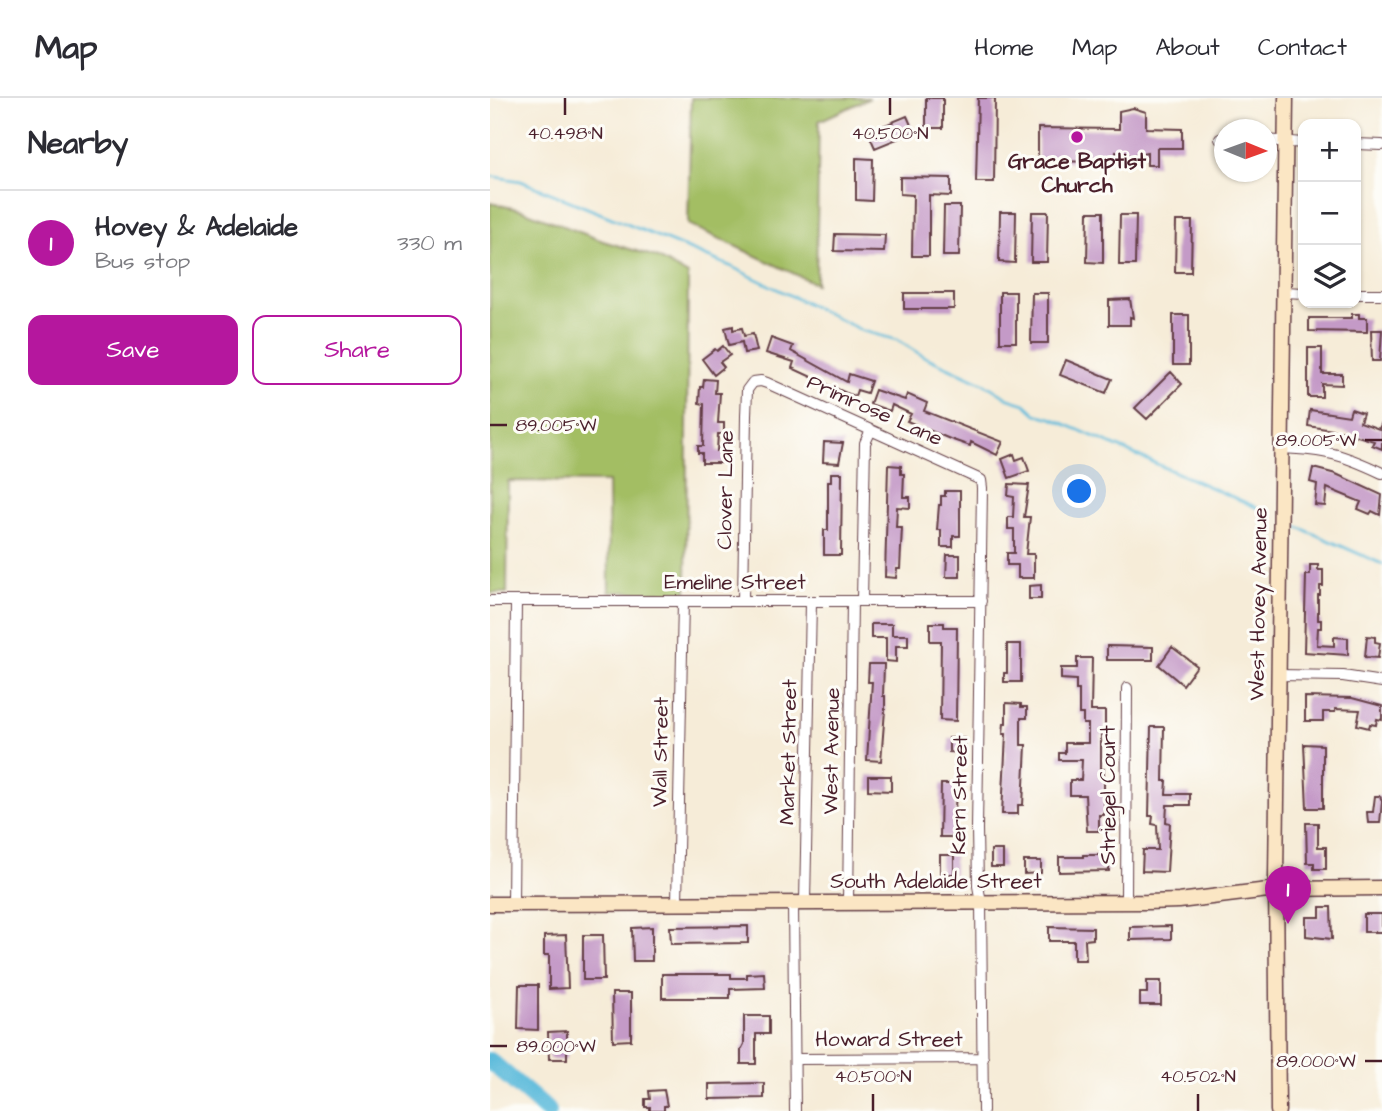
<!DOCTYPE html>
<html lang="en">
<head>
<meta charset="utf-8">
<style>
	body { margin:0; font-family:"Architects Daughter",sans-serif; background:#f7f7f7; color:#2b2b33 }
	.controls { position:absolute; right:21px; top:21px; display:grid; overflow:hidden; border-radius:14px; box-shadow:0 2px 5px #0004 }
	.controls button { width:63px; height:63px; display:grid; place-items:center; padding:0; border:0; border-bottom:2px solid #e1e1e2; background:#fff; color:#2b2b33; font:35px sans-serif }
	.compass { position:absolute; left:724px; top:21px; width:63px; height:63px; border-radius:50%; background:#fff; box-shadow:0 2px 5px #0004; rotate:91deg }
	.you { position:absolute; left:590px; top:394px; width:24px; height:24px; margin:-18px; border:5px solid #fff; border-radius:50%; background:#1a73e8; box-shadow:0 0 0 10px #1a73e833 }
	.badge { display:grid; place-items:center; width:46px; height:46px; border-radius:50%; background:#b5179e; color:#fff; font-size:23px; font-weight:700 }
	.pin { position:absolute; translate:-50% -58px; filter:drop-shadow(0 2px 4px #0008) }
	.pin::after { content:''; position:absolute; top:37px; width:24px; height:21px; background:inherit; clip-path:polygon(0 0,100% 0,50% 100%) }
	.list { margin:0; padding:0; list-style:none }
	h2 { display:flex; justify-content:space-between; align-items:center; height:91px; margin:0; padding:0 28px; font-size:30px }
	h2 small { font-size:23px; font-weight:400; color:#7c7c81 }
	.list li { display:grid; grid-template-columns:46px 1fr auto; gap:21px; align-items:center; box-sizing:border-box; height:105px; padding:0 28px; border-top:2px solid #e1e1e2 }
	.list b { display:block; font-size:26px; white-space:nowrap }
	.list p { margin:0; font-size:23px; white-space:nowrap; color:#7c7c81 }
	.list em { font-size:23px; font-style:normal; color:#7c7c81 }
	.actions { display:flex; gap:14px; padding:21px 28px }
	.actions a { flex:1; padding:16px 0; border:2px solid #b5179e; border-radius:14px; text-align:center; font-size:24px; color:#b5179e }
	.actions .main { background:#b5179e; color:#fff }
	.icon { flex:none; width:38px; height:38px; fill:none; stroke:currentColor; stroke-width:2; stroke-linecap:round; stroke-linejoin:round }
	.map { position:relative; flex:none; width:892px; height:1013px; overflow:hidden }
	header { display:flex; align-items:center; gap:42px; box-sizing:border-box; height:98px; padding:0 35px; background:#fff; border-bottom:2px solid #e1e1e2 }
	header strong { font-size:33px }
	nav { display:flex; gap:38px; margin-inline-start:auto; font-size:24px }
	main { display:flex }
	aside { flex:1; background:#fff }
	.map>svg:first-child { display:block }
</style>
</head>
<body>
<header>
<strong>Map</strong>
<nav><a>Home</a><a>Map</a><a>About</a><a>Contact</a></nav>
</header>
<main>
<aside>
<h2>Nearby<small></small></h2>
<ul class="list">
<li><span class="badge">1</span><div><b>Hovey &amp; Adelaide</b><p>Bus stop</p></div><em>330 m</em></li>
</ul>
<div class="actions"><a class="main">Save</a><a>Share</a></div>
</aside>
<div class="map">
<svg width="892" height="1013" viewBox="0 0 892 1013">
	<rect width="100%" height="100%" fill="#fdfcf7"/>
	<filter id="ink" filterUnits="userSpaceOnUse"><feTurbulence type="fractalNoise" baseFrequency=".0143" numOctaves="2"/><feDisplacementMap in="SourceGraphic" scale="14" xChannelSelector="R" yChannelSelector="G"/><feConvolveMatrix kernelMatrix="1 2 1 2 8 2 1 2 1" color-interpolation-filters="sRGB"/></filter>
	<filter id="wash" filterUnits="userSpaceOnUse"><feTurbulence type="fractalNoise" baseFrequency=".00686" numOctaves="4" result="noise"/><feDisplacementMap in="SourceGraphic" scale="28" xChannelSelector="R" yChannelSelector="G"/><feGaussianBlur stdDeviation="1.57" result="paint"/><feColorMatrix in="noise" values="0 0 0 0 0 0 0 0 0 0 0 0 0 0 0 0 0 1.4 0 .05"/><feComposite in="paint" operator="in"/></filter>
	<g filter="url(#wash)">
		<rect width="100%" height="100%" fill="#f6ecd8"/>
		<path fill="#a3be64" stroke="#766e48" stroke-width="2" d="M201 0H380L329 23 326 186 198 126Z
			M0 105 32 112 113 143 166 159 198 177 196 495 119 494 118 384 18 383 17 495H0Z"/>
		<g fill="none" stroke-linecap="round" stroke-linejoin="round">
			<path stroke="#5dbbdb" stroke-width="2.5" d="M0 78 31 83 240 168 373 233 407 242 433 258 495 286 519 301 535 306 546 316 561 320 777 414
				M806 428 892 466"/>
			<path stroke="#5dbbdb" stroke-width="18" d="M0 963 58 1013"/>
		</g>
		<g id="blocks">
			<path fill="#c49ac7" d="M436 0H453V30H436Z
				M488 0H505L504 84H486Z
				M643 10 656 14V30L692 31V50H667V67H657V55L642 58 626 54V61H620V64L548 63V30L629 31V13Z
				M417 18 424 34 385 50 378 34Z
				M366 60 383 61 382 103 366 102Z
				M410 79 461 80V98L439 97V158H422L423 97 410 96Z
				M454 108H470L469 158H453Z
				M510 114H526L525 165 509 164Z
				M542 114H558L557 164H541Z
				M598 114H613V165L597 164Z
				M630 117H646L645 167H629Z
				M686 123H702L701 174H685Z
				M345 136 395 137 394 154 344 153Z
				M510 194H526V244H510Z
				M414 195H464V211H414Z
				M542 195H558V245H541Z
				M640 201 643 220 640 219V227H619V202Z
				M862 216H869V220H877V234L819 233V220H862Z
				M683 217H699V267H683Z
				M243 228V232L252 230 254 238 263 236 267 253 254 255 252 244 239 247 235 230Z
				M881 232H892L890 263H882Z
				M281 240 303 248 301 253 357 284 359 276 381 283 377 295 367 292 365 298 356 295 302 270 304 264 276 255Z
				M233 248 240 257 230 264 234 269 224 277 212 261 225 251 227 253Z
				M818 250H832V276H852V287L832 286V299H818Z
				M576 262 622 281 616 295 570 277Z
				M681 274 692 286 657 321 645 310Z
				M214 281 226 282 225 295H230L228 325H234V336H228L227 353H234V365H212V355H208V348H213L214 306 209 305 210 289H213Z
				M385 292 415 302 417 296 437 305 434 313 513 344 507 357 481 344 480 348 460 341 417 323 421 316 402 307 400 313 380 306Z
				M861 311 873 315 870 324 889 331 892 324V351L882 347 884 343 854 334 818 328 820 312 859 318Z
				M334 344 353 345 349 365 333 364Z
				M524 356 526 362 534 359 539 373 519 380 512 361Z
				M398 367 411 368V376H414L413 399H420V410L407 409 406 429H412L410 471H407L406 480 395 479Z
				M823 370 846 376 892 397 890 417 882 413 880 416 868 411 871 404 837 390 835 408 825 407 827 386 820 384Z
				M341 375H352L351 457H334V432H338V383H341Z
				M519 386 539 387 534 419H540L536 456H544V480H528V467H517V455H524V431H518V419H523L524 399 518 398Z
				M455 393H470V438H463V449H451V432H447L449 407H451V398H455Z
				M457 457H470V479H456Z
				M820 467H828V472H833V488H830V497H828V522H831V530H828L827 547 844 548V539L858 540V557L814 554 816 477H820Z
				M551 487V501H539V488Z
				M440 525H454V529H467L466 623 450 622 451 543H440Z
				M381 526H402V537H418V548H406V564L396 563V540H381Z
				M877 538 885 539V544L890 545 888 560 875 559Z
				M517 546H531V584H514V575H517Z
				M617 548 663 549V562H617Z
				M682 549 707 568 693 587 669 567Z
				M587 560H602L601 613H615V637H611V671H614V717H609V733H597L595 697H580V682H591L592 662H569V655H575V645H598V626H593V616H589V592H586V582L571 581V570H587Z
				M379 566H394L393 598H395V612L391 663 377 662 382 584H378Z
				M815 599 862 600 892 608V622L887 621 886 627 880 626 879 630 867 627 870 612 845 611V614H833V623H815Z
				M516 605 531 606V609H537V620H531V647H536L533 707H528V716H512L516 636H513L514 625H516Z
				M661 629H674L673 683H677L676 696H700V707H677L676 724 680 725 677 774 652 773 653 752H668L667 727 662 726 663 718H659Z
				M459 640H475V655L459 654Z
				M814 646 833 647V710H817Z
				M378 678H401V693L378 692Z
				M451 686H466L464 739H450Z
				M885 698H890L892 703 890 725H878L877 714H883Z
				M816 725H828V749H836V771H824V765H817Z
				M501 752H513V769H501Z
				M450 757H464V776H450Z
				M593 757H619V773L569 774V759H593Z
				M534 763H551V775L534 776Z
				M830 809H841L842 841 816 838V819H830Z
				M874 816H892V834H874Z
				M258 828V845L181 846 180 829Z
				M681 828V841L640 842V829Z
				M162 829V863H143L142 830Z
				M559 829 603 830V841L595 842 596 862H584V843H559Z
				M76 837 78 890 59 891V857H54V838Z
				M93 837H113L114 882H93Z
				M274 875 275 890 240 891V900H172V876H241V880H257V876Z
				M657 883H671V907H650V895H657Z
				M29 887H48V932L28 931Z
				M122 895H141V942L123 943Z
				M254 918H279V936H266V966H251V952L254 946Z
				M77 933V961H59L58 934Z
				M274 985V1000L219 1001V986Z
				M174 992 177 1008H174V1013H160V1009H155V1001H160L159 993Z"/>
		</g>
	</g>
	<g filter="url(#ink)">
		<use href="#blocks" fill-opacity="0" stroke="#643e45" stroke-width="2"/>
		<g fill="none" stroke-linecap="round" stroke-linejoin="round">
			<g stroke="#643e45" stroke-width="12">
				<path id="street" d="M730 41H734
					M776 42 813 45
					M866 46 892 47
					M795 194 813 195
					M866 196H892
					M792 350C836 352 852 356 892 375
					M0 503H491
					M253 503 256 318 257 292 263 284 271 283 277 285 491 382 492 390 487 731 488 788 491 804 493 1013
					M372 503 375 345 381 332
					M788 577 853 578 892 584
					M315 804 321 504
					M358 804 362 503
					M636 804 637 590
					M187 805 193 503
					M303 805 305 1013
					M23 806 26 504
					M306 961 493 960"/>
			</g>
			<g stroke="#643e45" stroke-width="17">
				<path id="secondary" d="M0 806 657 804 689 803 786 791 892 790
					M788 1013 786 779 796 0"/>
			</g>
			<use href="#street" stroke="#fff" stroke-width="10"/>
			<use href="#secondary" stroke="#fbe6c4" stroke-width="14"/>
		</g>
	</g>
	<path fill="none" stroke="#4a1f2b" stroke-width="2.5" d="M75 17V0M400 17V0M0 327H17M875 342H892M0 948H17M875 963H892M383 1013V996M708 1013V996"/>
	<circle fill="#b5179e" stroke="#fdfcf7" stroke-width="2.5" cx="587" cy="39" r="7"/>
	<g text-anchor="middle" stroke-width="6" stroke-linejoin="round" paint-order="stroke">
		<g font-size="21" font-weight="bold" fill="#4a1f2b" stroke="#fdfcf7">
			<text x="587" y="70">Grace Baptist<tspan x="587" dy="24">Church</tspan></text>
		</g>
		<g font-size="21" fill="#4a1f2b" stroke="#fdfcf7">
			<text transform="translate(385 312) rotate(24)" y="7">Primrose Lane</text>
			<text transform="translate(235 392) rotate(-89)" y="7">Clover Lane</text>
			<text x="245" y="491">Emeline Street</text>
			<text transform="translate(768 506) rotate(-89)" y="7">West Hovey Avenue</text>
			<text transform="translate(341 653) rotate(-89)" y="7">West Avenue</text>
			<text transform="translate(170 654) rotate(-89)" y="7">Wall Street</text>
			<text transform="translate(298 654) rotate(-89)" y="7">Market Street</text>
			<text transform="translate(469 697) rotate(-89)" y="7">Kern Street</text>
			<text transform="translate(618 697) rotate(-90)" y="7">Striegel Court</text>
			<text x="446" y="790">South Adelaide Street</text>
			<text x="399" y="948">Howard Street</text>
		</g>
	</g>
	<g font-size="18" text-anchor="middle" fill="#4a1f2b" stroke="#fdfcf7" stroke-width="6" stroke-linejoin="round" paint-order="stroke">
		<text x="75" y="41">40.498°N</text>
		<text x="400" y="41">40.500°N</text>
		<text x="66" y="333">89.005°W</text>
		<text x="826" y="348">89.005°W</text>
		<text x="66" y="954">89.000°W</text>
		<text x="826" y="969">89.000°W</text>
		<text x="383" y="984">40.500°N</text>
		<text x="708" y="984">40.502°N</text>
	</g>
</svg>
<div class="controls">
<button>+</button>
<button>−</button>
<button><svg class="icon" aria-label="layers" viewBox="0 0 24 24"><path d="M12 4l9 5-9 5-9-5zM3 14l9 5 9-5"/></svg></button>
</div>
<svg class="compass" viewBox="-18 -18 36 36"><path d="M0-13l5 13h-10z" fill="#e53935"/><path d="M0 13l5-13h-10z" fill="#7c7c81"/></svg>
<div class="you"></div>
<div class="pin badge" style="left:798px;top:826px">1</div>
</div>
</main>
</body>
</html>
